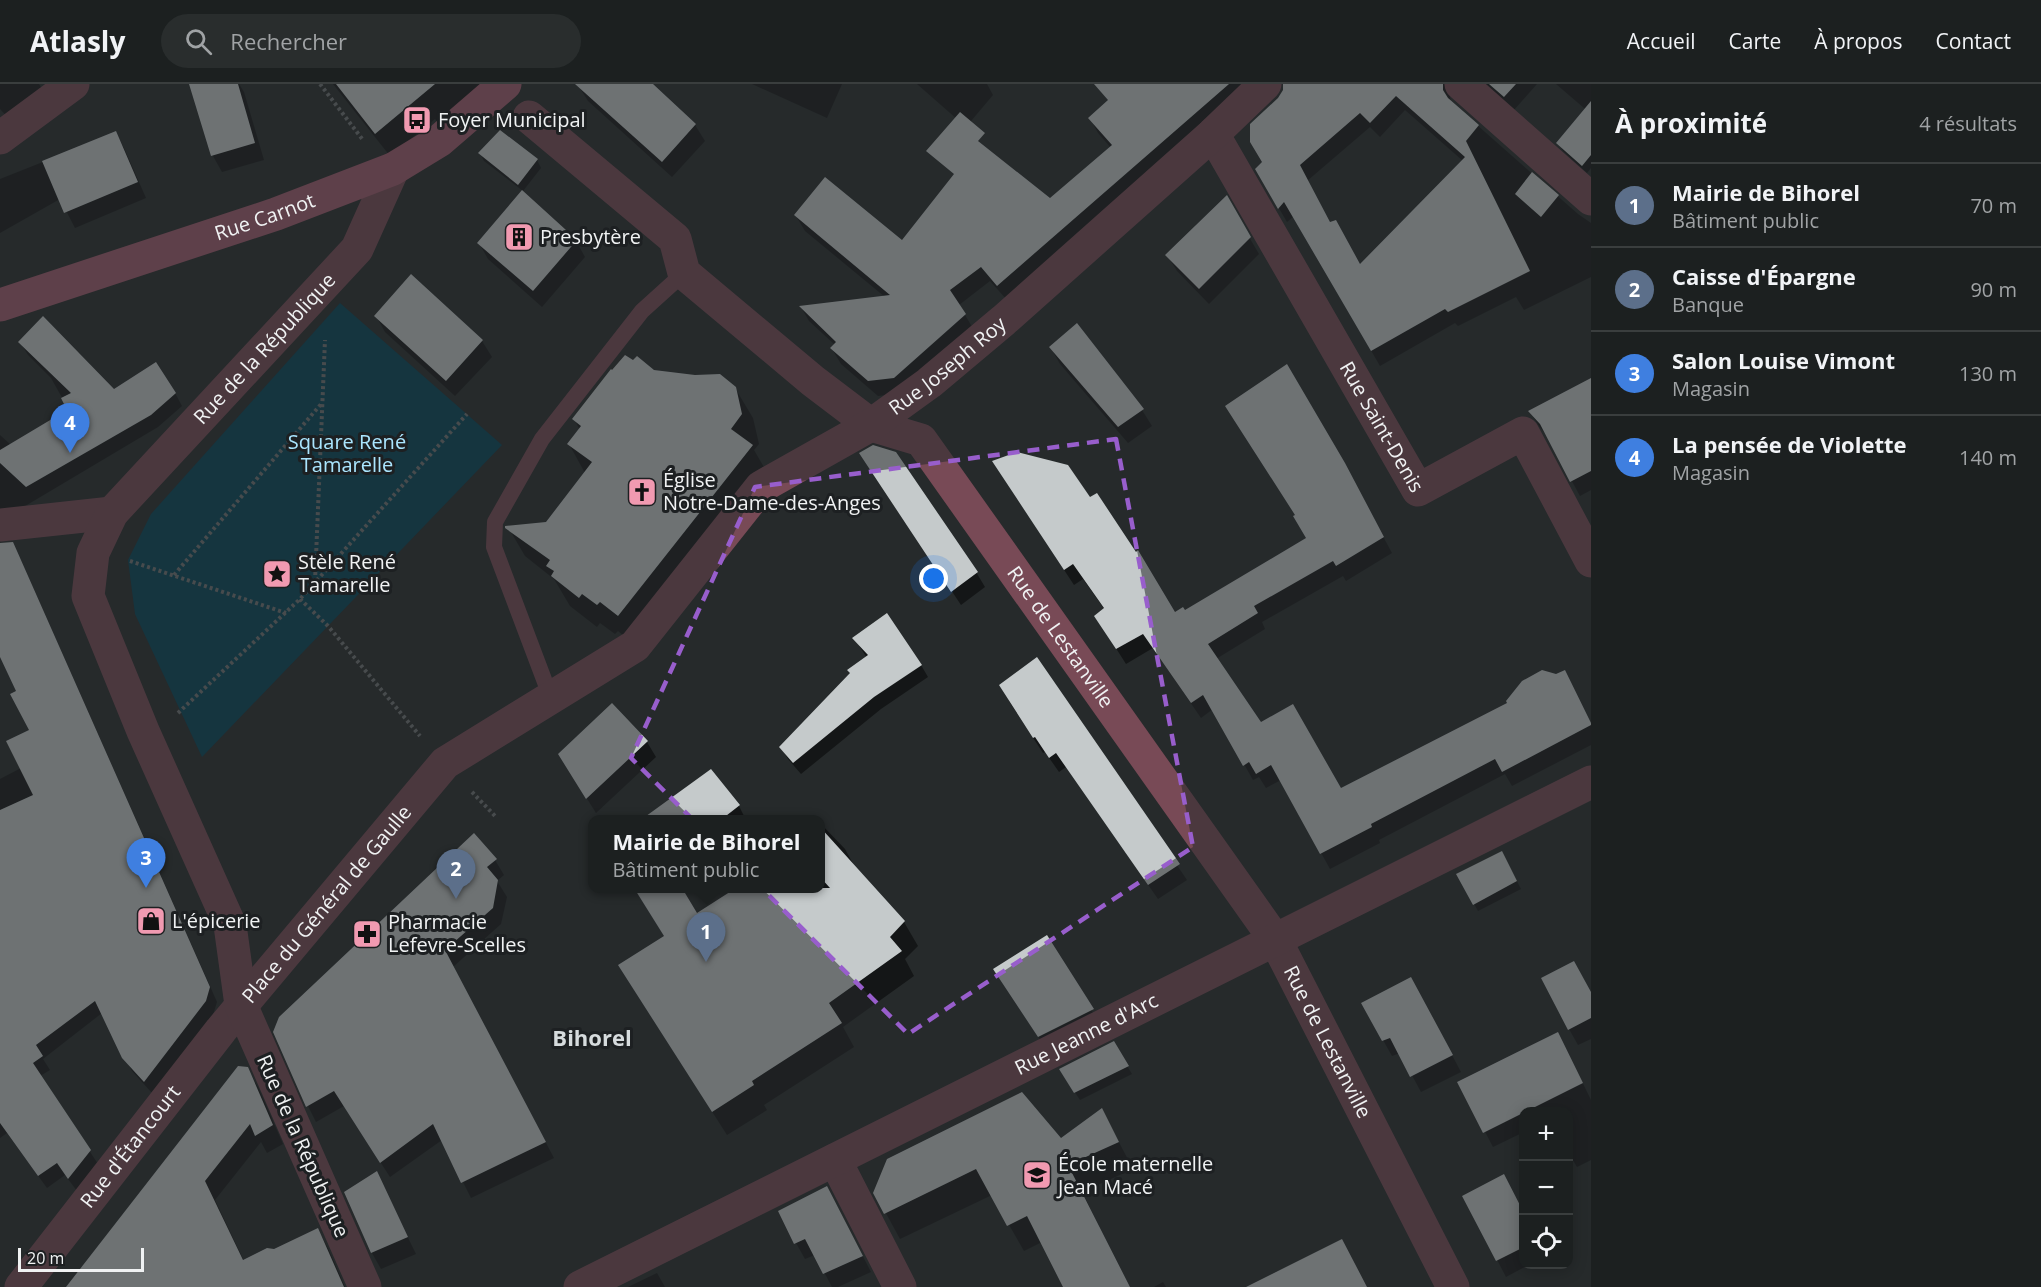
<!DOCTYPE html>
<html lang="fr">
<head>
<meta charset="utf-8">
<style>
	body { margin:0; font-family:"Open Sans",sans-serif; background:#292d2d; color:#f1f3f6 }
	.controls { position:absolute; right:18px; bottom:18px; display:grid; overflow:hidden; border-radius:12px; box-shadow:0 3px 15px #0003 }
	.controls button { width:54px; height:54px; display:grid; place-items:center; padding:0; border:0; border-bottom:2px solid #3a3e3e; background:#1c2020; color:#f1f3f6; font:30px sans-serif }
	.scale { position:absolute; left:18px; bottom:15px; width:126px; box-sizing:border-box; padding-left:6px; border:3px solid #f0f2f3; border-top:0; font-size:16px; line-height:21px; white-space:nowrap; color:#f0f2f3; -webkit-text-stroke:4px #1d2022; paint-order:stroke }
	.you { position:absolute; left:934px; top:495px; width:21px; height:21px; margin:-15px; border:4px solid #fff; border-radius:50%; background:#1a73e8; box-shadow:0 0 0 9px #1a73e833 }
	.badge { display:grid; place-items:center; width:39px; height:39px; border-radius:50%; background:#db2777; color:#fff; font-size:20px; font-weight:700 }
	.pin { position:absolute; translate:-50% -50px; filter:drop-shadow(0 2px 3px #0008) }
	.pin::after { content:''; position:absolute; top:32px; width:21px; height:18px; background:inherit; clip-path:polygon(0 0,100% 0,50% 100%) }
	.popup { position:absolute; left:588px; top:731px; width:237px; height:78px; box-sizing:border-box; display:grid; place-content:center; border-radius:12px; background:#1c2020; filter:drop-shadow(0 2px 4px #0005); font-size:20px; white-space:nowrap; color:#a0a3a5 }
	.popup b { font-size:22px; color:#f1f3f6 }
	.popup::after { content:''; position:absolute; left:50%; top:100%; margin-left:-12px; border:12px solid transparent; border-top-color:#1c2020 }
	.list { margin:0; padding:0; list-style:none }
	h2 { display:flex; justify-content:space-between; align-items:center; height:78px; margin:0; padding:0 24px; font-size:26px }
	h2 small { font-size:20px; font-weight:400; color:#a0a3a5 }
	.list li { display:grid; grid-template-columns:39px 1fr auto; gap:18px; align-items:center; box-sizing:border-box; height:84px; padding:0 24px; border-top:2px solid #3a3e3e }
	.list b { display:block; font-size:22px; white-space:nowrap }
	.list p { margin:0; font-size:20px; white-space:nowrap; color:#a0a3a5 }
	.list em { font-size:20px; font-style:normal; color:#a0a3a5 }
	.icon { flex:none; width:33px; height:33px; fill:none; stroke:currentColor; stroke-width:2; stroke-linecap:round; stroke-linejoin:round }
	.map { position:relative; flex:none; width:1591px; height:1203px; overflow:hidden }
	header { display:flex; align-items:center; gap:36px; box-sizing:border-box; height:84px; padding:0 30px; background:#1c2020; border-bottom:2px solid #3a3e3e }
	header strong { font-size:28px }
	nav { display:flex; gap:33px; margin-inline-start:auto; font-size:21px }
	.search { width:420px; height:54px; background:#292d2d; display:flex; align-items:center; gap:15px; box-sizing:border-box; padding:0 21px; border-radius:33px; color:#a0a3a5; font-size:22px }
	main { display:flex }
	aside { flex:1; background:#1c2020 }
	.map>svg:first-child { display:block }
</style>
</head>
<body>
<header>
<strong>Atlasly</strong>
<div class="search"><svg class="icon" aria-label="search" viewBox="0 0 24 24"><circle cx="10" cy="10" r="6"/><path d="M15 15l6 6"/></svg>Rechercher</div>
<nav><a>Accueil</a><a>Carte</a><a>À propos</a><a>Contact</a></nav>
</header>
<main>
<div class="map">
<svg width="1591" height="1203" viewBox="0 0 1591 1203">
	<rect width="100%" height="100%" fill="#262a2b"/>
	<path fill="#004358" d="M340 219 502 361 202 673 135 530 128 476 151 430Z"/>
	<path fill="#0007" fill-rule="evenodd" d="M0 0H39L48 15 14 40 0 25Z
		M208 0H239L244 8 264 76 222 88 213 72 192 5Z
		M333 0H480L444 46 435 35 390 72Z
		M579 0H651L695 41 705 57 672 93 588 17 578 1Z
		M752 0H842L827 34Z
		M917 0H987L993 11 966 43Z
		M1130 0H1254L1007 216 990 197 959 221 974 246 902 309 878 312 841 280 832 265 835 261 809 237 801 223 885 213 805 147 796 132 903 158 1050 116 1111 64 1098 49 1090 34Z
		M1285 0H1459L1456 2 1450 13 1451 18 1578 130 1591 139V193L1524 226 1516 213 1458 242 1455 239 1380 282 1294 132 1287 138 1256 85 1263 78ZM1405 26 1463 77 1360 182 1330 140 1307 97 1370 43 1380 53Z
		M1482 0H1537L1513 27Z
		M1556 0H1591V30Z
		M116 49 124 64 146 114 75 144 60 115 0 149V95Z
		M1558 59H1591V84L1587 89 1563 67Z
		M480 69 537 76 541 84 523 107 484 77Z
		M1226 114 1259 170 1209 220 1177 187 1167 171Z
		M576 157 585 173 542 223 488 175 479 159Z
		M411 192 482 257 492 273 455 312 385 248 376 232Z
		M20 258 114 307 175 309 182 322 158 343 0 437V351L11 361 69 326 51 294 28 271Z
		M1051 264 1142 326 1152 342 1128 359 1060 280Z
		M653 288 735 304 753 334 759 360 754 366 769 392 635 561 618 547 615 550 600 539 597 543 570 522 554 495 525 472 508 443 547 440 585 389 569 360 580 346 574 335Z
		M1591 296V406L1580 412 1548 353 1539 342 1530 328Z
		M870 384 976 488 985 503 961 521Z
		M1003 393 1174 530 1184 528 1308 454 1353 397 1392 469 1346 497 1343 492 1262 538 1265 545 1216 575 1261 640 1341 706 1591 639V661L1512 702 1505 690 1379 756 1380 759 1330 785 1281 696 1266 704 1259 693 1253 696 1213 625 1201 634 1153 564 1126 580 1105 547V526L1083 495 1074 501Z
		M0 460 20 474 217 918 213 931 152 1009 132 987 102 929 43 975 50 986 40 992 98 1080 77 1107 65 1091 47 1104 7 1049 0 1054V695L21 684 31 647 18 608 0 570Z
		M854 554 921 581 928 593 881 625 801 690 788 675 781 663 867 574Z
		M1037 575 1187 796 1158 815 1066 683 1059 688 1045 668 1043 669 1009 617Z
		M647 658 656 673 596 729 569 686Z
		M710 687 737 718 746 736H645Z
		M820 739 845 765 856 785 904 838 918 862 905 875 914 892 843 943 854 963 764 1021 767 1026 727 1051 634 905 697 831 820 804Z
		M495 776 504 791 497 797 507 813 501 840 453 883 554 1074 471 1114 442 1056 390 1093 344 1022 316 1038 308 1022 275 948Z
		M1509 782 1521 805 1478 827 1458 791Z
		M1047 854 1100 940 1047 966 1003 899Z
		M1591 910V955L1578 961 1569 945Z
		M1420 911 1461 988 1421 1008 1400 969 1392 972 1383 956Z
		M1113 959 1132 990 1080 1016 1065 993Z
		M1566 965 1591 1016V1076L1577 1083 1568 1068V1028H1524V1048L1493 1063 1459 998Z
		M247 984 258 1003 283 1060 267 1069 261 1058 215 1116 244 1177 274 1166 318 1146 328 1164 345 1203H68Z
		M1102 1026 1133 1085 1082 1108 1130 1203H1065L1042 1158 1024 1167 992 1111 900 1155 875 1109 1061 1056Z
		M376 1089 416 1170 381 1185 372 1169 346 1108Z
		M1464 1112 1524 1129V1180H1530L1506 1193Z
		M836 1120 871 1188 838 1203H832L815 1171 805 1175 796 1159Z
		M657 1189 665 1203H628Z
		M1163 1198 1166 1203H1154Z"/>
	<path fill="#c5cacb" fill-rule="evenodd" d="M189 0H238L255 59 211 72Z
		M336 0H435L375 50Z
		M575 0H653L696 40 662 78Z
		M1094 0H1229L997 202 981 183 950 206 966 230 894 294 868 297 830 264 836 258 799 222 890 211 794 131 825 93 902 156 954 90 926 67 960 28 985 49 978 57 1050 114 1112 61 1088 34 1108 16Z
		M1283 0H1443V6L1448 14 1479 41 1466 57 1530 187 1448 228 1445 225 1371 267 1284 118 1278 125 1255 85 1262 78 1250 58V40L1278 14 1283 6ZM1396 12 1465 73 1360 180 1336 136 1330 138 1300 81 1360 29 1370 39Z
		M1489 0H1516L1504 13Z
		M1591 17V71L1582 82 1556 59Z
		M500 46 538 75 518 101 478 69Z
		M116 47 138 98 64 129 42 77Z
		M1532 88 1559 111 1541 133 1515 110Z
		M522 106 577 156 533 207 477 159Z
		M1227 111 1251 153 1199 205 1165 171Z
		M411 190 483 256 446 297 374 232Z
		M43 232 114 305 156 278 176 309 151 331 26 403 0 379V366L67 326 61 314 71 309 18 258Z
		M1077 239 1144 325 1118 343 1049 263Z
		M625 271 633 276 637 272 654 286 695 291 720 290 736 303 742 330 731 345 753 361 618 532 600 518 597 521 582 510 579 514 551 492 554 487 546 482 550 476 505 444V442L546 438 592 378 567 360 581 342 572 335 611 285 612 286Z
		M1287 280 1345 379 1384 453 1336 482 1333 477 1254 522 1258 529 1208 560 1261 638 1293 620 1341 704 1507 619 1506 617 1522 597 1542 586 1556 590 1565 586 1591 639V641L1502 688 1495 675 1371 740 1372 743 1320 770 1271 681 1256 690 1249 678 1243 682 1203 611 1191 619 1143 550 1116 565 1094 532 1104 524 1073 480 1064 486 992 377 1017 368 1068 381 1090 413 1097 409 1136 468 1138 466 1175 528 1183 523 1185 526 1306 454 1293 432 1295 431 1225 322Z
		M1591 294V387L1570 398 1540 340 1528 327Z
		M873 361 896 368 978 488 951 508 859 369Z
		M13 458 210 903 206 917 144 998 122 974 95 917 36 961 43 972 33 979 91 1066 68 1095 57 1079 38 1092 0 1039V726L33 711 6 657 29 646 10 610 16 607 0 573V459Z
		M887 529 922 581 874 613 793 679 779 663 850 589 847 586 868 571 852 554Z
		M1037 573 1180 780 1148 801 1056 669 1049 674 1035 653 1033 654 999 601Z
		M612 619 648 657 586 715 558 670Z
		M711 685 740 721 722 735H642Z
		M820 743 905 837 890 853 902 867 829 919 842 939 752 997 754 1001 712 1028 618 881 664 852 634 804H682L697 829 736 804H830L820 793Z
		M474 749 497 775 487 783 498 796 493 824 445 866 546 1058 461 1099 433 1040 380 1079 334 1007 306 1023 273 948 279 933Z
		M1502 767 1517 797 1473 821 1456 790Z
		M1047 851 1094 925 1038 953 993 885Z
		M1574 877 1591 908V934L1568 946 1541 894Z
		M1411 893 1453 971 1410 993 1390 954 1382 957 1361 919Z
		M1558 948 1583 999 1483 1049 1457 998Z
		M1114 957 1129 982 1074 1009 1059 985Z
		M238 982 248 983 273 1041 255 1052 250 1040 205 1097 243 1176 267 1164 274 1165 318 1144 344 1203H66Z
		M1022 1008 1061 1054 1102 1024 1119 1058 1068 1081 1130 1203H1063L1027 1132 1007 1142 976 1085 884 1130 873 1109 887 1075Z
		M377 1087 408 1153 371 1169 344 1108Z
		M1504 1090 1524 1129V1163L1496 1177 1462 1112Z
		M827 1102 863 1172 823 1190 805 1155 794 1160 778 1127Z
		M1342 1155 1367 1203H1246Z"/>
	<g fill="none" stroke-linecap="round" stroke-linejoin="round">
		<path stroke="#707475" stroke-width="4" stroke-dasharray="3 3" stroke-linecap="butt" d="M320 0 363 56
			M130 477 286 529
			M174 491 322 319
			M315 497 325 256
			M300 515 328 542 420 652
			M178 629 300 515 467 330
			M472 708 496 733"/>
		<path stroke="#784a56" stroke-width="16" d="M551 614 494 463 495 438 542 355 642 227 684 189"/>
		<g stroke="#784a56" stroke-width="33">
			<path d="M1461 0 1591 115"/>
			<path id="s1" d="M529 33 675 155 684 189 813 297 871 341 921 356 1276 857 1453 1203"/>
			<path id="s2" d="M1213 50 1418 406 1523 349 1591 477"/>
			<path d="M0 54 73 0"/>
			<path d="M0 441 112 429"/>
			<path d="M835 1076 900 1203"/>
			<path id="s3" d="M21 1203 221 946 445 679 635 562 761 403 871 341 929 299 1004 236 1213 50 1265 0"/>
			<path id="s4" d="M365 1203 241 921 230 841 143 647 88 512 93 469 112 429 357 165 393 85"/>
			<path id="s5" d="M580 1203 1591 698"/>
		</g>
		<path stroke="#a35b6f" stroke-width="33" id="s6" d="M0 221 276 130 393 85 439 57 505 0"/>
	</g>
	<path d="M0 0H1591V1203H0ZM1116 355 1193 763 908 950 631 674 755 403Z" fill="#262a2b" fill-opacity=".55" fill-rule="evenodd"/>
	<path fill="none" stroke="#985ecc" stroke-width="4.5" stroke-dasharray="12 8" stroke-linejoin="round" d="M1116 355 1193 763 908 950 631 674 755 403Z"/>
	<defs>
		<g id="bus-square" transform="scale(1.5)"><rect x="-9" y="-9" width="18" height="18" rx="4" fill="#f19ab1" stroke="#1d2022"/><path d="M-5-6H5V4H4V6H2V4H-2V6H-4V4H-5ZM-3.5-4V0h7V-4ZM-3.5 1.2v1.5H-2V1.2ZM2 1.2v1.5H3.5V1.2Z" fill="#111"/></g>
		<g id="building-square" transform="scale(1.5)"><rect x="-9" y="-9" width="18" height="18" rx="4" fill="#f19ab1" stroke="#1d2022"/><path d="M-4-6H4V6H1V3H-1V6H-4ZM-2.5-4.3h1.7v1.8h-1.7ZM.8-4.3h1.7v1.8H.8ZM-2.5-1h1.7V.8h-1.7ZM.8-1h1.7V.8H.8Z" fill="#111"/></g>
		<g id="church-square" transform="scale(1.5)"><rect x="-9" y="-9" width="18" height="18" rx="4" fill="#f19ab1" stroke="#1d2022"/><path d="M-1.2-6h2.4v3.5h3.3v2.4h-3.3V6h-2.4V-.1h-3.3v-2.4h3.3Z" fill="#111"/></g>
		<g id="sight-square" transform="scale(1.5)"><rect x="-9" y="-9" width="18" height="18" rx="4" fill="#f19ab1" stroke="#1d2022"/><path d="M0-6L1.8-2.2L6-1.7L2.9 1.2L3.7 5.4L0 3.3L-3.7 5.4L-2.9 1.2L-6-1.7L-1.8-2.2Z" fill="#111"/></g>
		<g id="shop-square" transform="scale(1.5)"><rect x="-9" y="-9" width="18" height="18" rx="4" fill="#f19ab1" stroke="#1d2022"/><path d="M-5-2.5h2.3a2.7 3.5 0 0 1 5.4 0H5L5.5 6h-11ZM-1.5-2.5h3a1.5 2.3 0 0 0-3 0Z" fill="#111"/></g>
		<g id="pharmacy-square" transform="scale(1.5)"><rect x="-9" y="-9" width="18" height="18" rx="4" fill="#f19ab1" stroke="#1d2022"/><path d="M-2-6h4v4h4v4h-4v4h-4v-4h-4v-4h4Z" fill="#111"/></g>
		<g id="school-square" transform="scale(1.5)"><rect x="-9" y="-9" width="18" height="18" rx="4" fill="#f19ab1" stroke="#1d2022"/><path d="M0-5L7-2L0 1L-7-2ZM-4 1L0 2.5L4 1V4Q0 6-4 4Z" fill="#111"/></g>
	</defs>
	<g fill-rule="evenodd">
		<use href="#bus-square" x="417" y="36"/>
		<use href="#building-square" x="519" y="153"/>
		<use href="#church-square" x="642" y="408"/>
		<use href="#sight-square" x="277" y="490"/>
		<use href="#shop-square" x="151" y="837"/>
		<use href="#pharmacy-square" x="367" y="850"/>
		<use href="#school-square" x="1037" y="1091"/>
	</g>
	<g text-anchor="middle" stroke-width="6" stroke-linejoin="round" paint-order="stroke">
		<g font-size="20" fill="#f0f2f3" stroke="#1d2022" text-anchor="start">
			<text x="438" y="43">Foyer Municipal</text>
			<text x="540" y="160">Presbytère</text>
			<text x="663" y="403">Église<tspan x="663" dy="23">Notre-Dame-des-Anges</tspan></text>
			<text x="298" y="485">Stèle René<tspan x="298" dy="23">Tamarelle</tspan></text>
			<text x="172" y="844">L'épicerie</text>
			<text x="388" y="845">Pharmacie<tspan x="388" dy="23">Lefevre-Scelles</tspan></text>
			<text x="1058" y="1087">École maternelle<tspan x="1058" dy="23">Jean Macé</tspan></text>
		</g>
		<g font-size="20" fill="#f0f2f3" stroke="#1d2022">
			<text dy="7" stroke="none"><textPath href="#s6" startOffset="279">Rue Carnot</textPath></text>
			<text dy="7" stroke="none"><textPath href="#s4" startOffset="1059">Rue de la République</textPath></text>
			<text dy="7" stroke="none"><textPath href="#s3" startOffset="1323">Rue Joseph Roy</textPath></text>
			<text dy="7" stroke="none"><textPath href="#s2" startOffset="338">Rue Saint-Denis</textPath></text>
			<text dy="7" stroke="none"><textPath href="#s1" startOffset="760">Rue de Lestanville</textPath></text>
			<text dy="7" stroke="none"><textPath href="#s3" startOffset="490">Place du Général de Gaulle</textPath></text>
			<text dy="7" stroke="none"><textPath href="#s5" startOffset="566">Rue Jeanne d'Arc</textPath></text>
			<text dy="7" stroke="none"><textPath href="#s1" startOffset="1246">Rue de Lestanville</textPath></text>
			<text dy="7" stroke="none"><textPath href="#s3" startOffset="178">Rue d'Étancourt</textPath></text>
			<text transform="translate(303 1062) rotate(66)" y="7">Rue de la République</text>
		</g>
		<g font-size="20" fill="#aae5fe" stroke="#1d2022">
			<text x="347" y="365">Square René<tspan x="347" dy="23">Tamarelle</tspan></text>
		</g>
		<g font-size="22" font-weight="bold" fill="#d6dbdd" stroke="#1d2022">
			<text x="592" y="962">Bihorel</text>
		</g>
	</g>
</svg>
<div class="controls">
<button>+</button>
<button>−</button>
<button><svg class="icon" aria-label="locate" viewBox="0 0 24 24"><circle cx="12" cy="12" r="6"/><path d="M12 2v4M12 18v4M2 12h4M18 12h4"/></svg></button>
</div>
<div class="scale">20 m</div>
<div class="you"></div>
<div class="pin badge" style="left:706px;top:878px;background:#5c6f8a">1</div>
<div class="popup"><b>Mairie de Bihorel</b>Bâtiment public</div>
<div class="pin badge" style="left:456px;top:815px;background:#5c6f8a">2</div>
<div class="pin badge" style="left:146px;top:804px;background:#3f7fe0">3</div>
<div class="pin badge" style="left:70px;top:369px;background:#3f7fe0">4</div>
</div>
<aside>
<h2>À proximité<small>4 résultats</small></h2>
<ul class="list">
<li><span class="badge" style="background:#5c6f8a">1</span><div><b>Mairie de Bihorel</b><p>Bâtiment public</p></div><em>70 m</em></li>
<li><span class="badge" style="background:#5c6f8a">2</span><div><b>Caisse d'Épargne</b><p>Banque</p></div><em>90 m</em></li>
<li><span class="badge" style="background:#3f7fe0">3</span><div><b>Salon Louise Vimont</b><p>Magasin</p></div><em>130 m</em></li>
<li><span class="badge" style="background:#3f7fe0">4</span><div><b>La pensée de Violette</b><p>Magasin</p></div><em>140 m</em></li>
</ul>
</aside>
</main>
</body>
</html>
